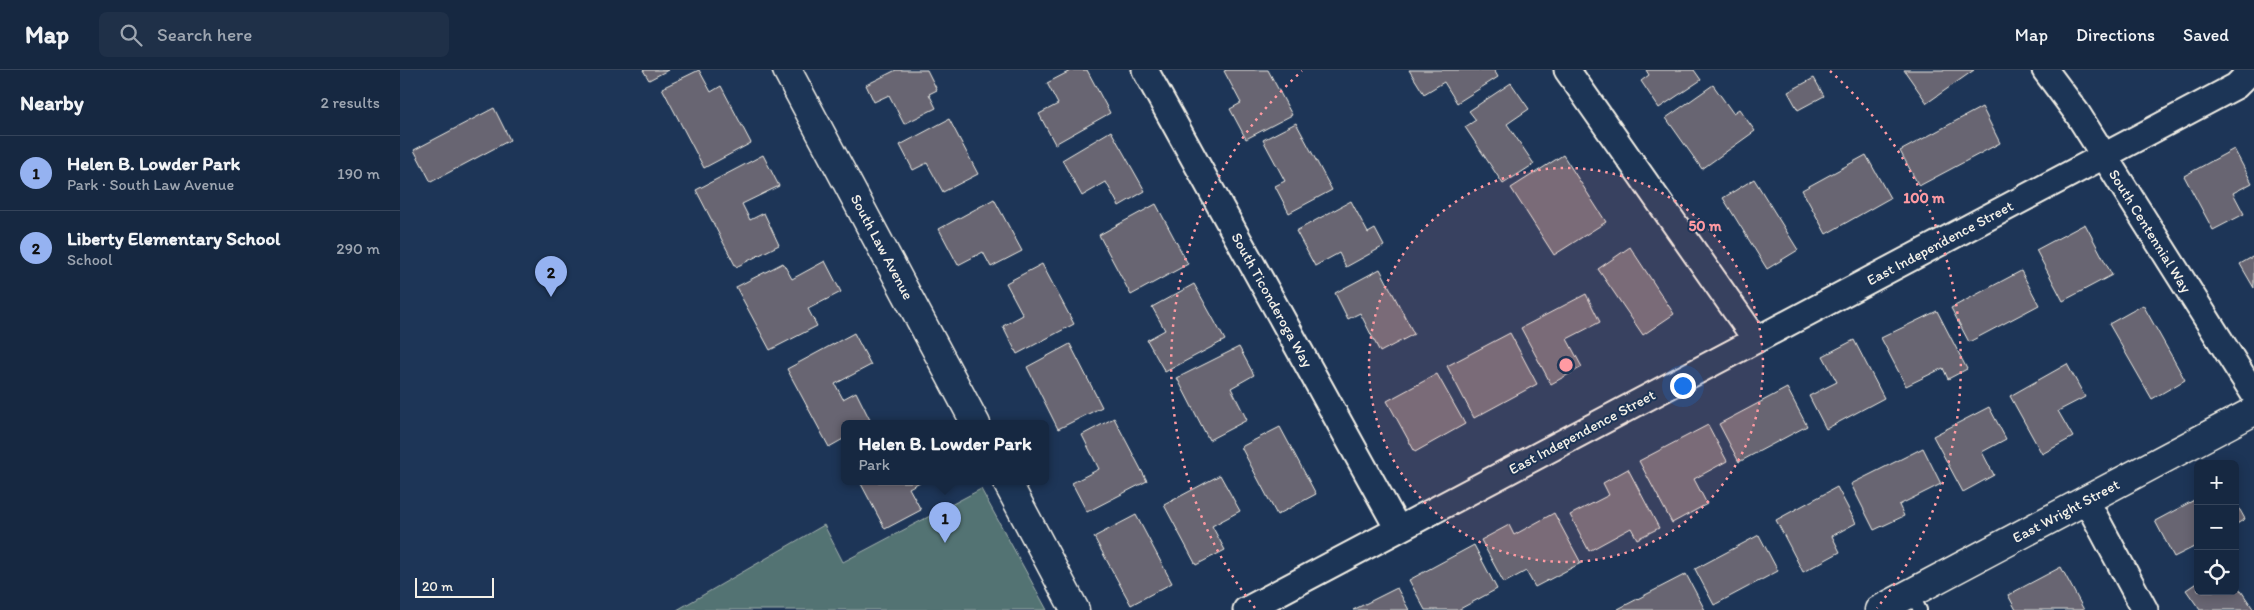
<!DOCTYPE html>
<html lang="en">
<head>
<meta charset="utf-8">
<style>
	body { margin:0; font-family:Itim,sans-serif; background:#1f3048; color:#f1f3f6 }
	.controls { position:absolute; right:15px; bottom:15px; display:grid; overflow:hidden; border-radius:8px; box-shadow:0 2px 12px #0003 }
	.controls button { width:45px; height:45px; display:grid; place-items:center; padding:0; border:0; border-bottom:1px solid #35445a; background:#162841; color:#f1f3f6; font:25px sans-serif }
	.scale { position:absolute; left:15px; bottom:12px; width:79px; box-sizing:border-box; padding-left:5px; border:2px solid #f4f1e8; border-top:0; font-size:14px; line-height:18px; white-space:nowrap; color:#f4f1e8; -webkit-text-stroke:4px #1d3557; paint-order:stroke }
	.you { position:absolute; left:1282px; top:315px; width:18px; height:18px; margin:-12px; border:4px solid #fff; border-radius:50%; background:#1a73e8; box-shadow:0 0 0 8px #1a73e833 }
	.badge { display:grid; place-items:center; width:32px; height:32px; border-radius:50%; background:#95b2f1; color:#111; font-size:16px; font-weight:700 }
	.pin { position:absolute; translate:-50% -41px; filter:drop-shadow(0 1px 2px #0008) }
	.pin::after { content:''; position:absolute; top:26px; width:18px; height:15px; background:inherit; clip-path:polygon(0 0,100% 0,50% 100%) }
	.popup { position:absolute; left:441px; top:350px; width:208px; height:65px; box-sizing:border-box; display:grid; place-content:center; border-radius:8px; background:#162841; filter:drop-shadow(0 1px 4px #0005); font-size:16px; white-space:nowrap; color:#9ea6b1 }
	.popup b { font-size:19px; color:#f1f3f6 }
	.popup::after { content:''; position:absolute; left:50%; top:100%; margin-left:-10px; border:10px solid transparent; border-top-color:#162841 }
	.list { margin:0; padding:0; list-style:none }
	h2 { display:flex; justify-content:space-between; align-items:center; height:65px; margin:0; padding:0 20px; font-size:21px }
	h2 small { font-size:16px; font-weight:400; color:#9ea6b1 }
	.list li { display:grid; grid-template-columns:32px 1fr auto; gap:15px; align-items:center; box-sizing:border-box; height:75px; padding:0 20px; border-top:1px solid #35445a }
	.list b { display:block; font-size:19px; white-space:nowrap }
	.list p { margin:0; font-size:16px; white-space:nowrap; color:#9ea6b1 }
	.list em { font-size:16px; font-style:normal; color:#9ea6b1 }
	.icon { flex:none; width:28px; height:28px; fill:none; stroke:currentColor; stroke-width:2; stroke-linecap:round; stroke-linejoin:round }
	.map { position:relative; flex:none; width:1854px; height:540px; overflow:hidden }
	header { display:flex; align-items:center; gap:30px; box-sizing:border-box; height:70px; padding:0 25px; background:#162841; border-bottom:1px solid #35445a }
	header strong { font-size:24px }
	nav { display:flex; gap:28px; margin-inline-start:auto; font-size:18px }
	.search { width:350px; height:45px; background:#1f3048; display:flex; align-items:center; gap:12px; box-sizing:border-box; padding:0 18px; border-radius:8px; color:#9ea6b1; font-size:19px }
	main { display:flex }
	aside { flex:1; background:#162841 }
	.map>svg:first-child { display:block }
</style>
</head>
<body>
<header>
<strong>Map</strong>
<div class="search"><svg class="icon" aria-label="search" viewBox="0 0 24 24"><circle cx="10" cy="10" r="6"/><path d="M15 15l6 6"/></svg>Search here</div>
<nav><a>Map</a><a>Directions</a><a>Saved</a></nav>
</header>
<main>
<aside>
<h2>Nearby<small>2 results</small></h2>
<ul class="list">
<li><span class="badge">1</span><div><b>Helen B. Lowder Park</b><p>Park · South Law Avenue</p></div><em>190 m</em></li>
<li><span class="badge">2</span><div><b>Liberty Elementary School</b><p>School</p></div><em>290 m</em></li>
</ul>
</aside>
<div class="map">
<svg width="1854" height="540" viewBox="0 0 1854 540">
	<rect width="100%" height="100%" fill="#1d3557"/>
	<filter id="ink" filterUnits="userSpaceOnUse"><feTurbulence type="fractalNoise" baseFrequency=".02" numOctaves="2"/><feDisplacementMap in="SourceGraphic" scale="10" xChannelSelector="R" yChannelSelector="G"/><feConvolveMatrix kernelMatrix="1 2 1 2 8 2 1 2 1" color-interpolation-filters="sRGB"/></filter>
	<g filter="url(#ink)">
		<path fill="#537373" stroke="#a4b2ae" d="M581 419 647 540H277L424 455 443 492Z"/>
		<path fill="#676572" stroke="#f4f1e8" d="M243 0H268L249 10Z
			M299 0 311 22 321 16 351 73 304 98 262 18Z
			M496 0H527L537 20 529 24 536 38 504 54 489 25 474 32 466 15Z
			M672 0H687L710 43 655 74 639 44 658 34 647 13Z
			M827 0H868L892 45 846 69 830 39 841 33 824 1Z
			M1009 0H1094L1098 7 1057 33 1044 12 1024 24Z
			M1246 0H1294L1301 10 1259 38 1241 11 1249 5Z
			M1504 0H1574L1527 33Z
			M1414 8 1424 26 1398 40 1388 22Z
			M1111 13 1129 39 1107 54 1134 94 1103 114 1065 57 1076 50 1069 41Z
			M1313 15 1333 43 1339 39 1355 61 1302 99 1266 48Z
			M1582 37 1600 73 1519 116 1500 81Z
			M94 38 110 70 31 112 14 80Z
			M549 49 578 104 543 122 527 93 513 100 500 75Z
			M896 53 932 120 889 143 875 116 885 111 863 70Z
			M711 61 745 121 719 136 706 112 682 126 662 90Z
			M1834 79 1852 113 1833 123 1844 144 1813 160 1784 106Z
			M363 85 379 116 342 134 350 150 364 143 379 175 336 197 296 120Z
			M1163 85 1206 152 1154 185 1111 118Z
			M1466 85 1490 128 1426 164 1402 120Z
			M1354 109 1398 180 1367 199 1323 128Z
			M594 129 622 181 591 197 583 182 558 195 539 159Z
			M951 131 968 163 975 159 984 176 946 197 939 183 915 196 896 161Z
			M756 134 788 194 731 225 699 165Z
			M1685 154 1712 205 1663 231 1636 180Z
			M1230 177 1274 244 1243 265 1198 199Z
			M1854 186V218L1840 194Z
			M425 191 441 222 408 239 417 256 370 280 336 217 383 193 392 209Z
			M642 194 674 254 617 284 603 256 623 245 606 213Z
			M980 199 1014 264 980 282 960 243 948 249 935 223Z
			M1621 201 1639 235 1569 272 1551 238Z
			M794 214 825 270 765 302 747 270 765 260 752 237Z
			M1186 224 1200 252 1167 269 1182 297 1151 314 1121 258Z
			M1743 235 1785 310 1752 329 1709 254Z
			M1537 241 1567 299 1548 309 1543 298 1506 316 1481 268Z
			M454 263 471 295 435 314 443 329 456 322 472 354H445V368L429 377 387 299Z
			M1110 263 1137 314 1074 348 1047 296Z
			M1454 270 1484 328 1426 359 1409 326 1437 312 1423 286Z
			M670 274 702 337 658 359 627 297Z
			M839 277 854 305 831 318 847 350 809 370 777 308Z
			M1667 294 1685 327 1658 341 1673 367 1642 384 1610 326Z
			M1037 304 1065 354 1015 382 987 331Z
			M1387 318 1407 356 1339 392 1319 354Z
			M1589 337 1606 369 1582 382 1594 405 1563 422 1533 366Z
			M714 348 747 411 687 442 672 413 699 399 682 365Z
			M1308 355 1327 391 1294 409 1307 434 1272 453 1239 391Z
			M880 357 916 424 877 445 841 377Z
			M1523 378 1541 414 1499 435 1504 446 1474 460 1451 414Z
			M1228 399 1259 458 1237 469 1231 458 1189 481 1170 445 1209 425 1203 413Z
			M820 405 840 441 812 456 825 480 796 495 764 435Z
			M460 412H520L509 418 521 440 485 459Z
			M1437 417 1456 453 1432 466 1440 482 1403 502 1376 450Z
			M1798 428V475L1774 487 1755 451Z
			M1835 431 1845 449 1835 455Z
			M1154 443 1181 493 1135 517 1126 501 1104 513 1081 470 1109 455 1114 465Z
			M736 445 772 513 731 535 694 467Z
			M1359 465 1378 501 1314 535 1295 499Z
			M1074 475 1097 519 1058 540H1025L1009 510Z
			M1661 497 1684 540H1616L1608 525Z
			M1286 504 1305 540H1218V539Z
			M1798 512V521H1835V512L1854 540H1800L1786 520Z
			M997 518 1009 540H953Z"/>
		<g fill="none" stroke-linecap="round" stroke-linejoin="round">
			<g stroke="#f4f1e8" stroke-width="16">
				<path id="lane" d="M1511 523 1520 540"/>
			</g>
			<g stroke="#f4f1e8" stroke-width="29">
				<path id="street" d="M745 0 998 459
					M1167 0 1356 270
					M1645 0 1677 43 1854 324
					M1686 430 1745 540
					M846 540 1836 16 1852 0"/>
			</g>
			<g stroke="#f4f1e8" stroke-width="31">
				<path id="secondary" d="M387 0 576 354
					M607 412 675 540
					M1479 540 1854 341"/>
			</g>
			<use href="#lane" stroke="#1d3557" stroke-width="12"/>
			<use href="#street" stroke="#1d3557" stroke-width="25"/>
			<use href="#secondary" stroke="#1d3557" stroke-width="28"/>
		</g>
	</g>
	<circle cx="1166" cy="295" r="197" fill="#ff9aa2" fill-opacity=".12"/>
	<g fill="none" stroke="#ff9aa2" stroke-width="2.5" stroke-dasharray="2.5 5">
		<circle cx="1166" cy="295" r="197"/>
		<path d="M855 538A395 395 0 0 1 902 1M1430 1A395 395 0 0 1 1477 538"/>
	</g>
	<g text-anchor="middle" stroke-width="4" stroke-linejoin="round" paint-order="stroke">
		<g font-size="15" fill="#f4f1e8" stroke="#1d3557">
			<text transform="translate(1750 161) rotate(58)" y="5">South Centennial Way</text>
			<text transform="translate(1540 173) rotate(-28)" y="5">East Independence Street</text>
			<text transform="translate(482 177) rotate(62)" y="5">South Law Avenue</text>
			<text transform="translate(872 230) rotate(61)" y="5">South Ticonderoga Way</text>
			<text transform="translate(1182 362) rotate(-28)" y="5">East Independence Street</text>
			<text transform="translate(1666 441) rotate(-28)" y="5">East Wright Street</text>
		</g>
	</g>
	<circle cx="1166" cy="295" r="8" fill="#ff9aa2" stroke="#1d3557" stroke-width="2.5"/>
	<g font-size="15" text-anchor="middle" font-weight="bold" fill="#ff9aa2" stroke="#1d3557" stroke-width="4" stroke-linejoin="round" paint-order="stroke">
		<text x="1524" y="133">100 m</text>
		<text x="1305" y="161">50 m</text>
	</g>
</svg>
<div class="controls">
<button>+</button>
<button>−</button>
<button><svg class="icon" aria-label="locate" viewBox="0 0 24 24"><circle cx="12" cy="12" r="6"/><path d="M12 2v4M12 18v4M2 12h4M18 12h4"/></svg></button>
</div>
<div class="scale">20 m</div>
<div class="you"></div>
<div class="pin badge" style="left:545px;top:473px">1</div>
<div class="popup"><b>Helen B. Lowder Park</b>Park</div>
<div class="pin badge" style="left:151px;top:227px">2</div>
</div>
</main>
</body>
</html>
